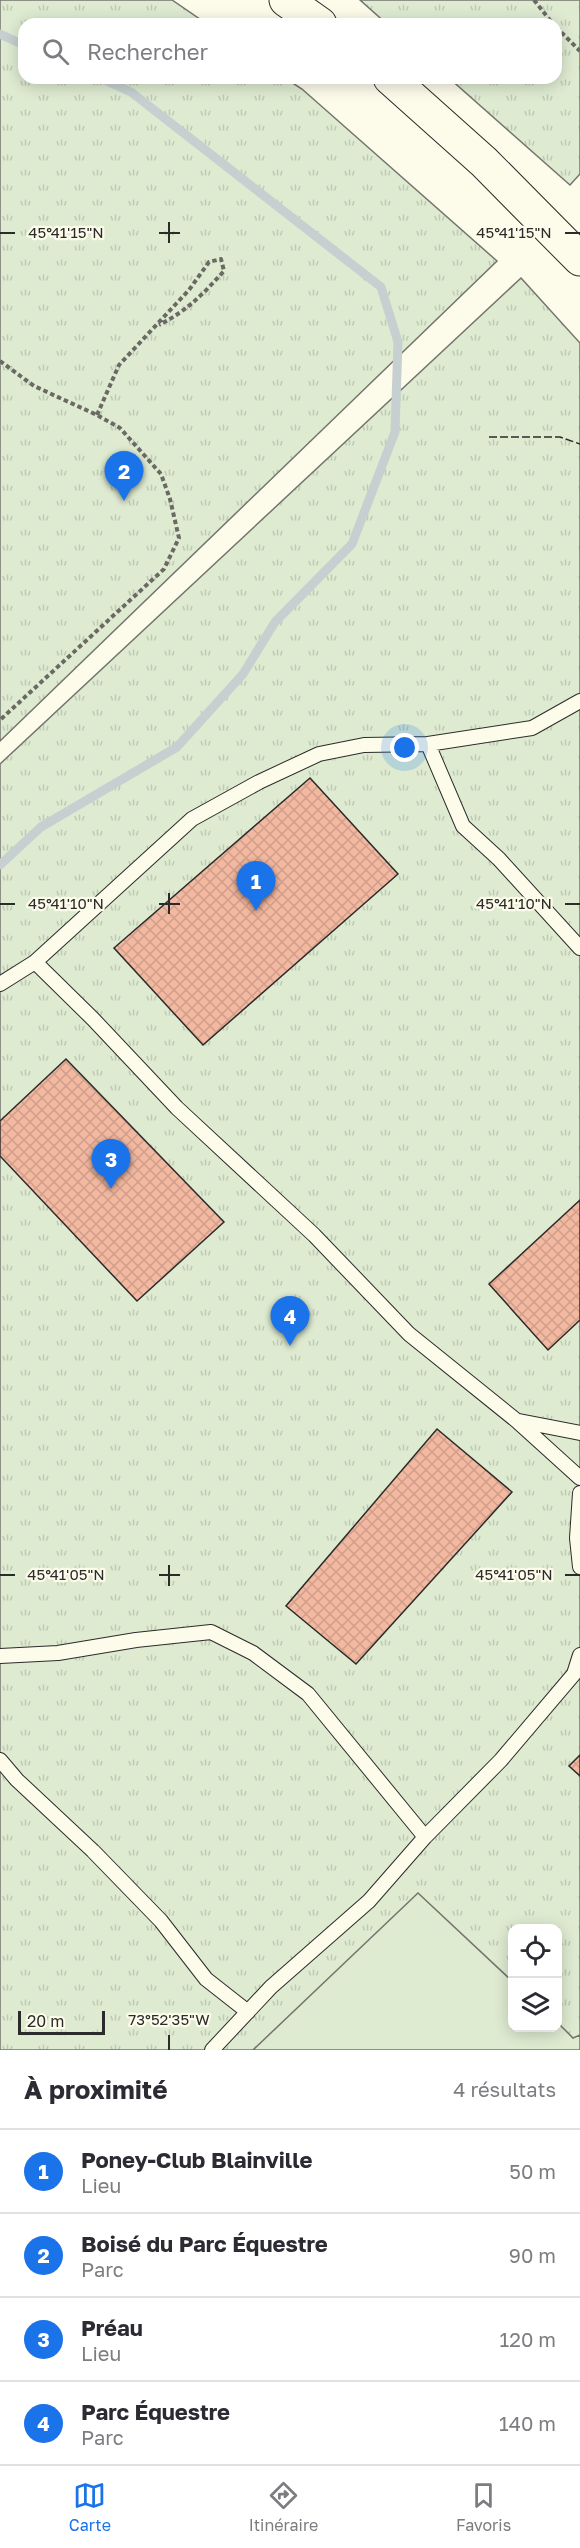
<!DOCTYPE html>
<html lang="fr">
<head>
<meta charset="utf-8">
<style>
	body { margin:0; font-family:"Golos Text",sans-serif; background:#f7f7f7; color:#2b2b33 }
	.controls { position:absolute; right:18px; bottom:18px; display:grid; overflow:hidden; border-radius:12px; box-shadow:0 3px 15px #0003 }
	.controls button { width:54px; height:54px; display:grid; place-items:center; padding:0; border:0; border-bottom:2px solid #e1e1e2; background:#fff; color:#2b2b33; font:30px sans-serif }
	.scale { position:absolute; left:18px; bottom:15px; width:87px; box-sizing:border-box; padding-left:6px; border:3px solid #2b2b2b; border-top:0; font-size:16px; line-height:21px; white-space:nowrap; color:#2b2b2b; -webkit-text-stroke:4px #fdfbea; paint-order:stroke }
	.you { position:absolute; left:405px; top:748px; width:21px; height:21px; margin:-15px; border:4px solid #fff; border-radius:50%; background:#1a73e8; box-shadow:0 0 0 9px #1a73e833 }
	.badge { display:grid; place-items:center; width:39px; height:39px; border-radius:50%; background:#1a73e8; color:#fff; font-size:20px; font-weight:700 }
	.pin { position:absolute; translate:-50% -50px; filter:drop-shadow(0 2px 3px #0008) }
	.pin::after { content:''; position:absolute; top:32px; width:21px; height:18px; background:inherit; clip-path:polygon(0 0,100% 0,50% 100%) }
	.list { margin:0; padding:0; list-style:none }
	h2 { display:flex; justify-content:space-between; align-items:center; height:78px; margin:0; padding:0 24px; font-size:26px }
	h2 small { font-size:20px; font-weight:400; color:#7c7c81 }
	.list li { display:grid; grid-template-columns:39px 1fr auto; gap:18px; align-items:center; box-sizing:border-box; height:84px; padding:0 24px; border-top:2px solid #e1e1e2 }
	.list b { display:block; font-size:22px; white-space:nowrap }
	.list p { margin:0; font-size:20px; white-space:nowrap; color:#7c7c81 }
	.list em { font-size:20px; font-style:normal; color:#7c7c81 }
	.icon { flex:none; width:33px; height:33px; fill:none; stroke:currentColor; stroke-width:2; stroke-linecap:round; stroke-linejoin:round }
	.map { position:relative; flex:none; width:580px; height:2050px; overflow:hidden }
	.search { position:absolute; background:#fff; box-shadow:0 3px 15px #0003; left:18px; right:18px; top:18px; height:66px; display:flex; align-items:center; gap:15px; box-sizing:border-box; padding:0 21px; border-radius:18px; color:#7c7c81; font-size:22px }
	.sheet { height:414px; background:#fff }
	nav { display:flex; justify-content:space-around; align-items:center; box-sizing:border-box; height:84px; border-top:2px solid #e1e1e2; background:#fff; font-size:16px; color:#7c7c81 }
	nav a { display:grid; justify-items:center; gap:3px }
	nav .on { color:#1a73e8 }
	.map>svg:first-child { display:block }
</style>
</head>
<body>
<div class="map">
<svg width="580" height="2050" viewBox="0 0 580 2050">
	<defs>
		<pattern id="park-tufts" width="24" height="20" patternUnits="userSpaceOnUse" patternTransform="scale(1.5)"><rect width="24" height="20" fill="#deebd1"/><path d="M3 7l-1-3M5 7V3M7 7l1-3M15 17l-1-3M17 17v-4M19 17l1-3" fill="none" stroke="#bfcab4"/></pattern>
		<pattern id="building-cross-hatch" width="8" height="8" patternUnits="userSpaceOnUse" patternTransform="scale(1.5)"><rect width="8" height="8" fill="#f2b8a0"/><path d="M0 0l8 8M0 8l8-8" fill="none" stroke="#d09e8a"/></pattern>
	</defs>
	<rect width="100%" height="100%" fill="#fdfbea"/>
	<path fill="url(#park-tufts)" stroke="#74746e" stroke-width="1.5" fill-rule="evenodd" d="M0 0H172L207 24H24V78H285L302 89 497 261 0 741Z
		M360 0H580V174L570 185 449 78H556V24H387Z
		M521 278 580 343V2050H0V764ZM512 1928H558V2028H512Z"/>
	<path fill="#deebd1" stroke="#74746e" stroke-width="1.5" d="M418 1893 512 1981V2028H558V2023L573 2038 580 2035V2050H253Z"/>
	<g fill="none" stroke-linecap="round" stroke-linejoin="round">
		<path stroke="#c7d0d0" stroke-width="9" d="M0 34 24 45
			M0 865 41 827 177 747 243 674 275 622 352 544 395 432 398 342 381 287 131 92 100 78"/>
	</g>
	<path fill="url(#building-cross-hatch)" stroke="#2b2b2b" stroke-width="1.5" d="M310 778 398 874 203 1045 114 948Z
		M66 1059 224 1222 137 1301 0 1156V1121Z
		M580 1200V1320L548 1350 489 1284Z
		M437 1429 512 1492 356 1664 286 1606Z
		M580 1755V1776L569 1766Z"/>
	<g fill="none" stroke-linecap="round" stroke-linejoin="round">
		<g stroke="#2b2b2b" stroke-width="16">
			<path id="lane" d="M580 701 532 728 428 744 463 826 499 859 580 948
				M35 962 192 819 259 782 319 754 364 745 428 744
				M0 984 35 962 93 1019 177 1108 314 1235 409 1334 517 1421 580 1478
				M519 1421 580 1433
				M580 1493 577 1538 580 1567
				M0 1656 58 1653 136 1640 211 1632 253 1653 308 1694 425 1837
				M0 1760 17 1780 93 1851 161 1921 206 1979 248 2012
				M212 2050 271 1987 369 1901 425 1837 501 1760 574 1674 580 1655"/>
		</g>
		<g stroke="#2b2b2b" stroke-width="35">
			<path id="secondary" d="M286 0 320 24
				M390 78 484 162 580 259"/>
		</g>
		<path stroke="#6a6964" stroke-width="4" stroke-dasharray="4.5 3" stroke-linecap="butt" d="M534 0 553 24
			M556 27 580 51
			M0 361 34 386 97 415 120 428 161 474 170 499 179 538 164 569 0 720
			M97 415 119 365 189 290 209 262 221 259 224 271C202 295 188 310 159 325"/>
		<use href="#lane" stroke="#fdfbea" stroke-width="14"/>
		<use href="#secondary" stroke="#fdfbea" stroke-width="33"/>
		<path stroke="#2b2b2b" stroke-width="1.5" stroke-dasharray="8 3" stroke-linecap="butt" d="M489 437H560L580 444"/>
	</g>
	<path fill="none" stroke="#2b2b2b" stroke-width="2" d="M169 222V243M0 233H15M159 233H180M565 233H580M169 893V914M0 904H15M159 904H180M565 904H580M169 1565V1586M0 1575H15M159 1575H180M565 1575H580M169 2035V2050"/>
	<g font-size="15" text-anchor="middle" fill="#2b2b2b" stroke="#fdfbea" stroke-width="4.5" stroke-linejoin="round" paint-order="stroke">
		<text x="66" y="238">45°41'15"N</text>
		<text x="514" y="238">45°41'15"N</text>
		<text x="66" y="909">45°41'10"N</text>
		<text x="514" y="909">45°41'10"N</text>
		<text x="66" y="1580">45°41'05"N</text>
		<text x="514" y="1580">45°41'05"N</text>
		<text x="169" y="2025">73°52'35"W</text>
	</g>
</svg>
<div class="controls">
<button><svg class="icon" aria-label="locate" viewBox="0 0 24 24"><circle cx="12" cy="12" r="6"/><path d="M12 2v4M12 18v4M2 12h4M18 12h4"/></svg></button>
<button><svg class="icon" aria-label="layers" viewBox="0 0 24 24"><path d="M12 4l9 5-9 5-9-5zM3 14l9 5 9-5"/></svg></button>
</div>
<div class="scale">20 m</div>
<div class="you"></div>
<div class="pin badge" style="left:256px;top:911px">1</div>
<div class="pin badge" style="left:124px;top:501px">2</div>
<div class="pin badge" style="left:111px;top:1189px">3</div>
<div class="pin badge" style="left:290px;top:1346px">4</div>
<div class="search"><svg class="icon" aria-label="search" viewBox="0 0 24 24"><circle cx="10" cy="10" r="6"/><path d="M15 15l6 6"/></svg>Rechercher</div>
</div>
<section class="sheet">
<h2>À proximité<small>4 résultats</small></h2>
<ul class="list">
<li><span class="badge">1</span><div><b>Poney-Club Blainville</b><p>Lieu</p></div><em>50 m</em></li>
<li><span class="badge">2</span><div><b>Boisé du Parc Équestre</b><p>Parc</p></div><em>90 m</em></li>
<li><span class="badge">3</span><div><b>Préau</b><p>Lieu</p></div><em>120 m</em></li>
<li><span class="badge">4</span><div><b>Parc Équestre</b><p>Parc</p></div><em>140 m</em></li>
</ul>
</section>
<nav>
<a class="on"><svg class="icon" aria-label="map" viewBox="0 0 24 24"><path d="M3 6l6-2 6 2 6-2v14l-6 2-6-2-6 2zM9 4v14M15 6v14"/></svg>Carte</a>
<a><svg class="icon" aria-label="directions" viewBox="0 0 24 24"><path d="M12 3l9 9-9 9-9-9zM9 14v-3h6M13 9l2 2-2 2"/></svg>Itinéraire</a>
<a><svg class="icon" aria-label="saved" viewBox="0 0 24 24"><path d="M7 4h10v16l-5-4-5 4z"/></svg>Favoris</a>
</nav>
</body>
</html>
